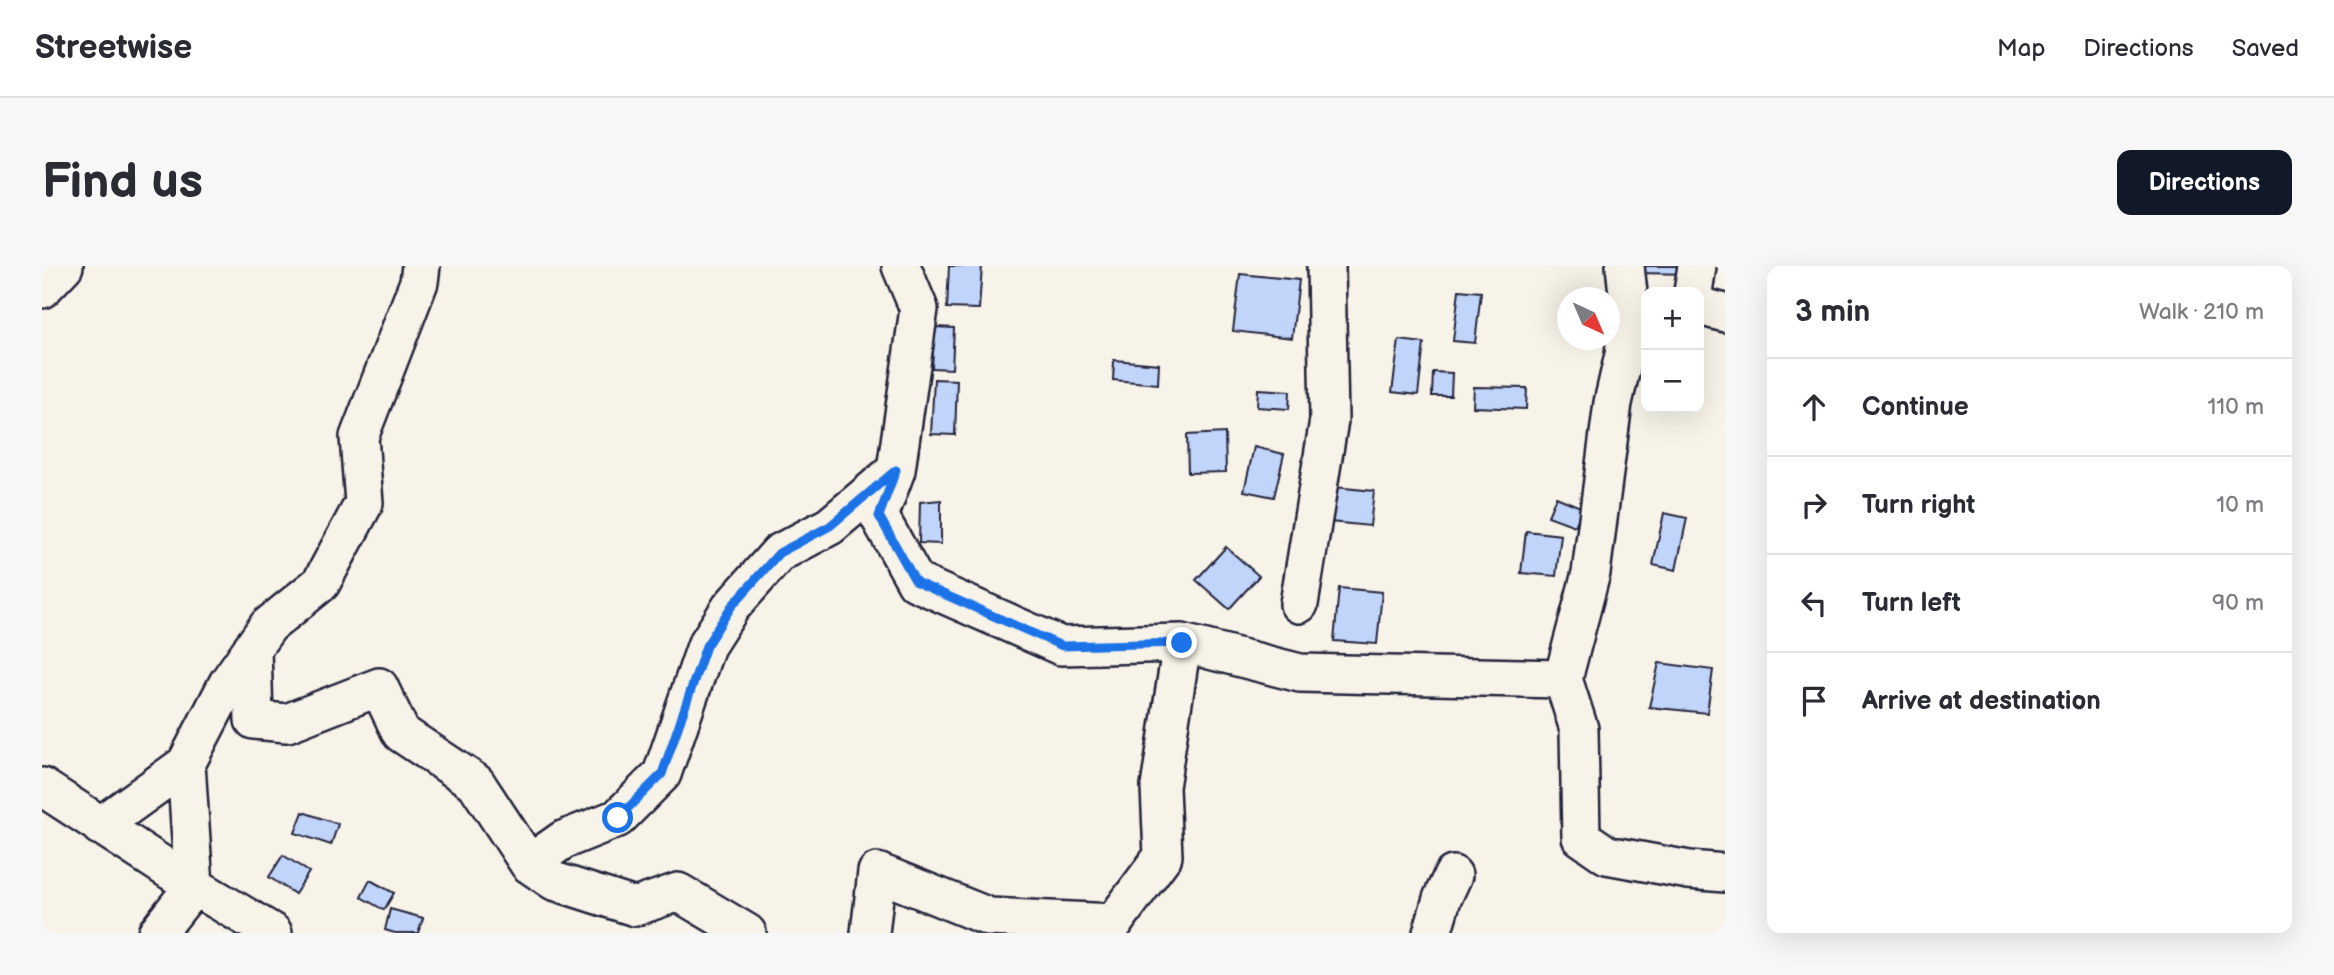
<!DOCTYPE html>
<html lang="en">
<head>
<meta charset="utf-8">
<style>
	body { margin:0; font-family:"Balsamiq Sans",sans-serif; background:#f7f7f7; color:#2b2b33 }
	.controls { position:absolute; right:21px; top:21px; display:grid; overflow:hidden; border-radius:14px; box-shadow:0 7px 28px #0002 }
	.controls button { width:63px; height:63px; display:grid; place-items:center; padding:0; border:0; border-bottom:2px solid #e1e1e2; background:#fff; color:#2b2b33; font:35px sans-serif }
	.compass { position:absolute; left:1515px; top:21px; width:63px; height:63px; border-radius:50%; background:#fff; box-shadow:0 7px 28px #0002; rotate:136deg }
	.stop { position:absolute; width:21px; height:21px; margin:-16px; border:5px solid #1a73e8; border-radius:50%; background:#fff }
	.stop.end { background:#1a73e8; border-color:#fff; box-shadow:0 2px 7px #0008 }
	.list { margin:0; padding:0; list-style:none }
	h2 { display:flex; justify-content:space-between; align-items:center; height:91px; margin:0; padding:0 28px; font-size:30px }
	h2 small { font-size:23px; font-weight:400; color:#7c7c81 }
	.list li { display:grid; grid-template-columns:46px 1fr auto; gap:21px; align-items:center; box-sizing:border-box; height:98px; padding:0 28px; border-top:2px solid #e1e1e2 }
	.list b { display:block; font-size:26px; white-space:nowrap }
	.list em { font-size:23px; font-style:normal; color:#7c7c81 }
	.icon { flex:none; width:38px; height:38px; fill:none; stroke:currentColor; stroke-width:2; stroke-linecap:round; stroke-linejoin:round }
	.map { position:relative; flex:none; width:1683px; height:667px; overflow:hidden; border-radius:14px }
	header { display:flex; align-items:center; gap:42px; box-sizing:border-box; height:98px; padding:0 35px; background:#fff; border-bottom:2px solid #e1e1e2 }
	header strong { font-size:33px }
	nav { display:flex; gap:38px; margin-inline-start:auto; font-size:24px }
	.intro { display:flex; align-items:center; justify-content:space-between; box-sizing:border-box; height:168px; padding:0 42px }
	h1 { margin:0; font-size:49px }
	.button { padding:18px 32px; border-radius:14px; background:#111827; color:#fff; font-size:24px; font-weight:700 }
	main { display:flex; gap:42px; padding:0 42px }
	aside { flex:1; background:#fff; border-radius:14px; box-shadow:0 7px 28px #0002 }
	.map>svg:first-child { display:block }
</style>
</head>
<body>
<header>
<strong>Streetwise</strong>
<nav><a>Map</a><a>Directions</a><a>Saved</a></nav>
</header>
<div class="intro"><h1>Find us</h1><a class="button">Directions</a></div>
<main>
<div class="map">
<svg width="1683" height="667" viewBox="0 0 1683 667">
	<rect width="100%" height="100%" fill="#f7f3e8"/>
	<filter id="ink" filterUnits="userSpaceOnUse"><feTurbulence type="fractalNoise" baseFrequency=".0143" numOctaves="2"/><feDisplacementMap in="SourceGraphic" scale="14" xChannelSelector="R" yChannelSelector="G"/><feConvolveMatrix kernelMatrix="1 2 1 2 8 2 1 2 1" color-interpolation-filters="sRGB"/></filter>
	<g filter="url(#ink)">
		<path fill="#c1d5fa" stroke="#22223b" stroke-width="2" d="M907 0H940L937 43 905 42Z
			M1594 0H1650V8L1593 7Z
			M1198 8 1257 14 1250 72 1191 65Z
			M1417 24 1439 26 1433 77 1411 75Z
			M892 61 912 62 910 103 890 102Z
			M1357 74 1382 77 1376 129 1350 126Z
			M1072 94 1117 98 1116 118 1071 114Z
			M1391 106 1410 107 1409 130H1390Z
			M892 113 915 114 913 169 889 168Z
			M1432 121 1485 122 1484 143 1431 141Z
			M1216 123 1248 125 1247 143 1215 141Z
			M1183 167 1184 206 1146 207 1145 169Z
			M1212 181 1242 188 1232 231 1202 225Z
			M1292 221 1332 225 1328 260 1288 256Z
			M1514 231 1541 242 1533 260 1506 250Z
			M899 234V278L877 277 878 236Z
			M1622 247 1645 252 1634 304 1611 299Z
			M1484 265 1519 269 1514 310 1479 307Z
			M1184 281 1217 310 1187 343 1154 314Z
			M1297 322 1340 326 1335 378 1292 375Z
			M1617 397 1671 404 1665 447 1607 441Z
			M261 546 296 558 289 579 253 567Z
			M241 589 267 606 253 628 227 611Z
			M328 614 352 627 342 644 319 631Z
			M348 643 381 652 376 667H353L343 664Z"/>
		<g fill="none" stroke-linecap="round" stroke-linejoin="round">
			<g stroke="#22223b" stroke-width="42">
				<path id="minor" d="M859 0 877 43 854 204 837 250 874 316 1019 380 1140 377 1258 407 1521 413
					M1583 0 1587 36 1582 89 1571 137 1549 307 1521 413 1537 463 1539 571 1565 589 1647 604 1683 607
					M0 23 22 0
					M1651 26 1655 0
					M1657 40 1683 47
					M1257 338 1287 154 1284 0
					M210 382 212 454 245 457 337 421 359 467 434 517 487 598 512 615 593 641 636 626 705 667
					M0 521 152 620 231 667
					M58 560 144 498
					M487 598 521 574 576 552 620 508 664 380 689 341 737 287 788 260 853 205
					M115 667 152 620 144 498 186 417 226 360 279 317 322 237 317 171 377 16 379 0
					M828 667 835 606 947 651 1072 657
					M1064 667 1121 590 1118 521 1140 377
					M1390 667 1400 633 1411 609"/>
			</g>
			<use href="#minor" stroke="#f7f3e8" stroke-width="37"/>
		</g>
	</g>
	<g fill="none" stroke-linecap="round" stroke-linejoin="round" filter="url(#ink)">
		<path stroke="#1a73e8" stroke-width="9" d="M576 552 620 508 664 380 689 341 737 287 788 260 854 204 837 250 874 316 1020 380 1140 377"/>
	</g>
</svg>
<div class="controls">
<button>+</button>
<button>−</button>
</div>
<svg class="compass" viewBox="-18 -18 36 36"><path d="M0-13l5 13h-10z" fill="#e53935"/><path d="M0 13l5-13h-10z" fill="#7c7c81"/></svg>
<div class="stop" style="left:576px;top:552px"></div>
<div class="stop end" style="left:1140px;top:377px"></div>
</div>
<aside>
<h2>3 min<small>Walk · 210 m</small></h2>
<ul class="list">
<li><svg class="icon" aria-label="ahead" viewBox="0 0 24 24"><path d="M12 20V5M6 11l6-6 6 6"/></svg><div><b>Continue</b></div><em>110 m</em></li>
<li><svg class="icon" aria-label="right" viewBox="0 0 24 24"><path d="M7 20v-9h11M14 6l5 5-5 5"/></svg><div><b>Turn right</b></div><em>10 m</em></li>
<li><svg class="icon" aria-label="left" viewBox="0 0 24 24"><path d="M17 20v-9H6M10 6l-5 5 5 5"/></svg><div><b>Turn left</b></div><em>90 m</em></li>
<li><svg class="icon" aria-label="arrive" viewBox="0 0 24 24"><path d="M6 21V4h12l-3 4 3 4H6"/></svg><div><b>Arrive at destination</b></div></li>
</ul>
</aside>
</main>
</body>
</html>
